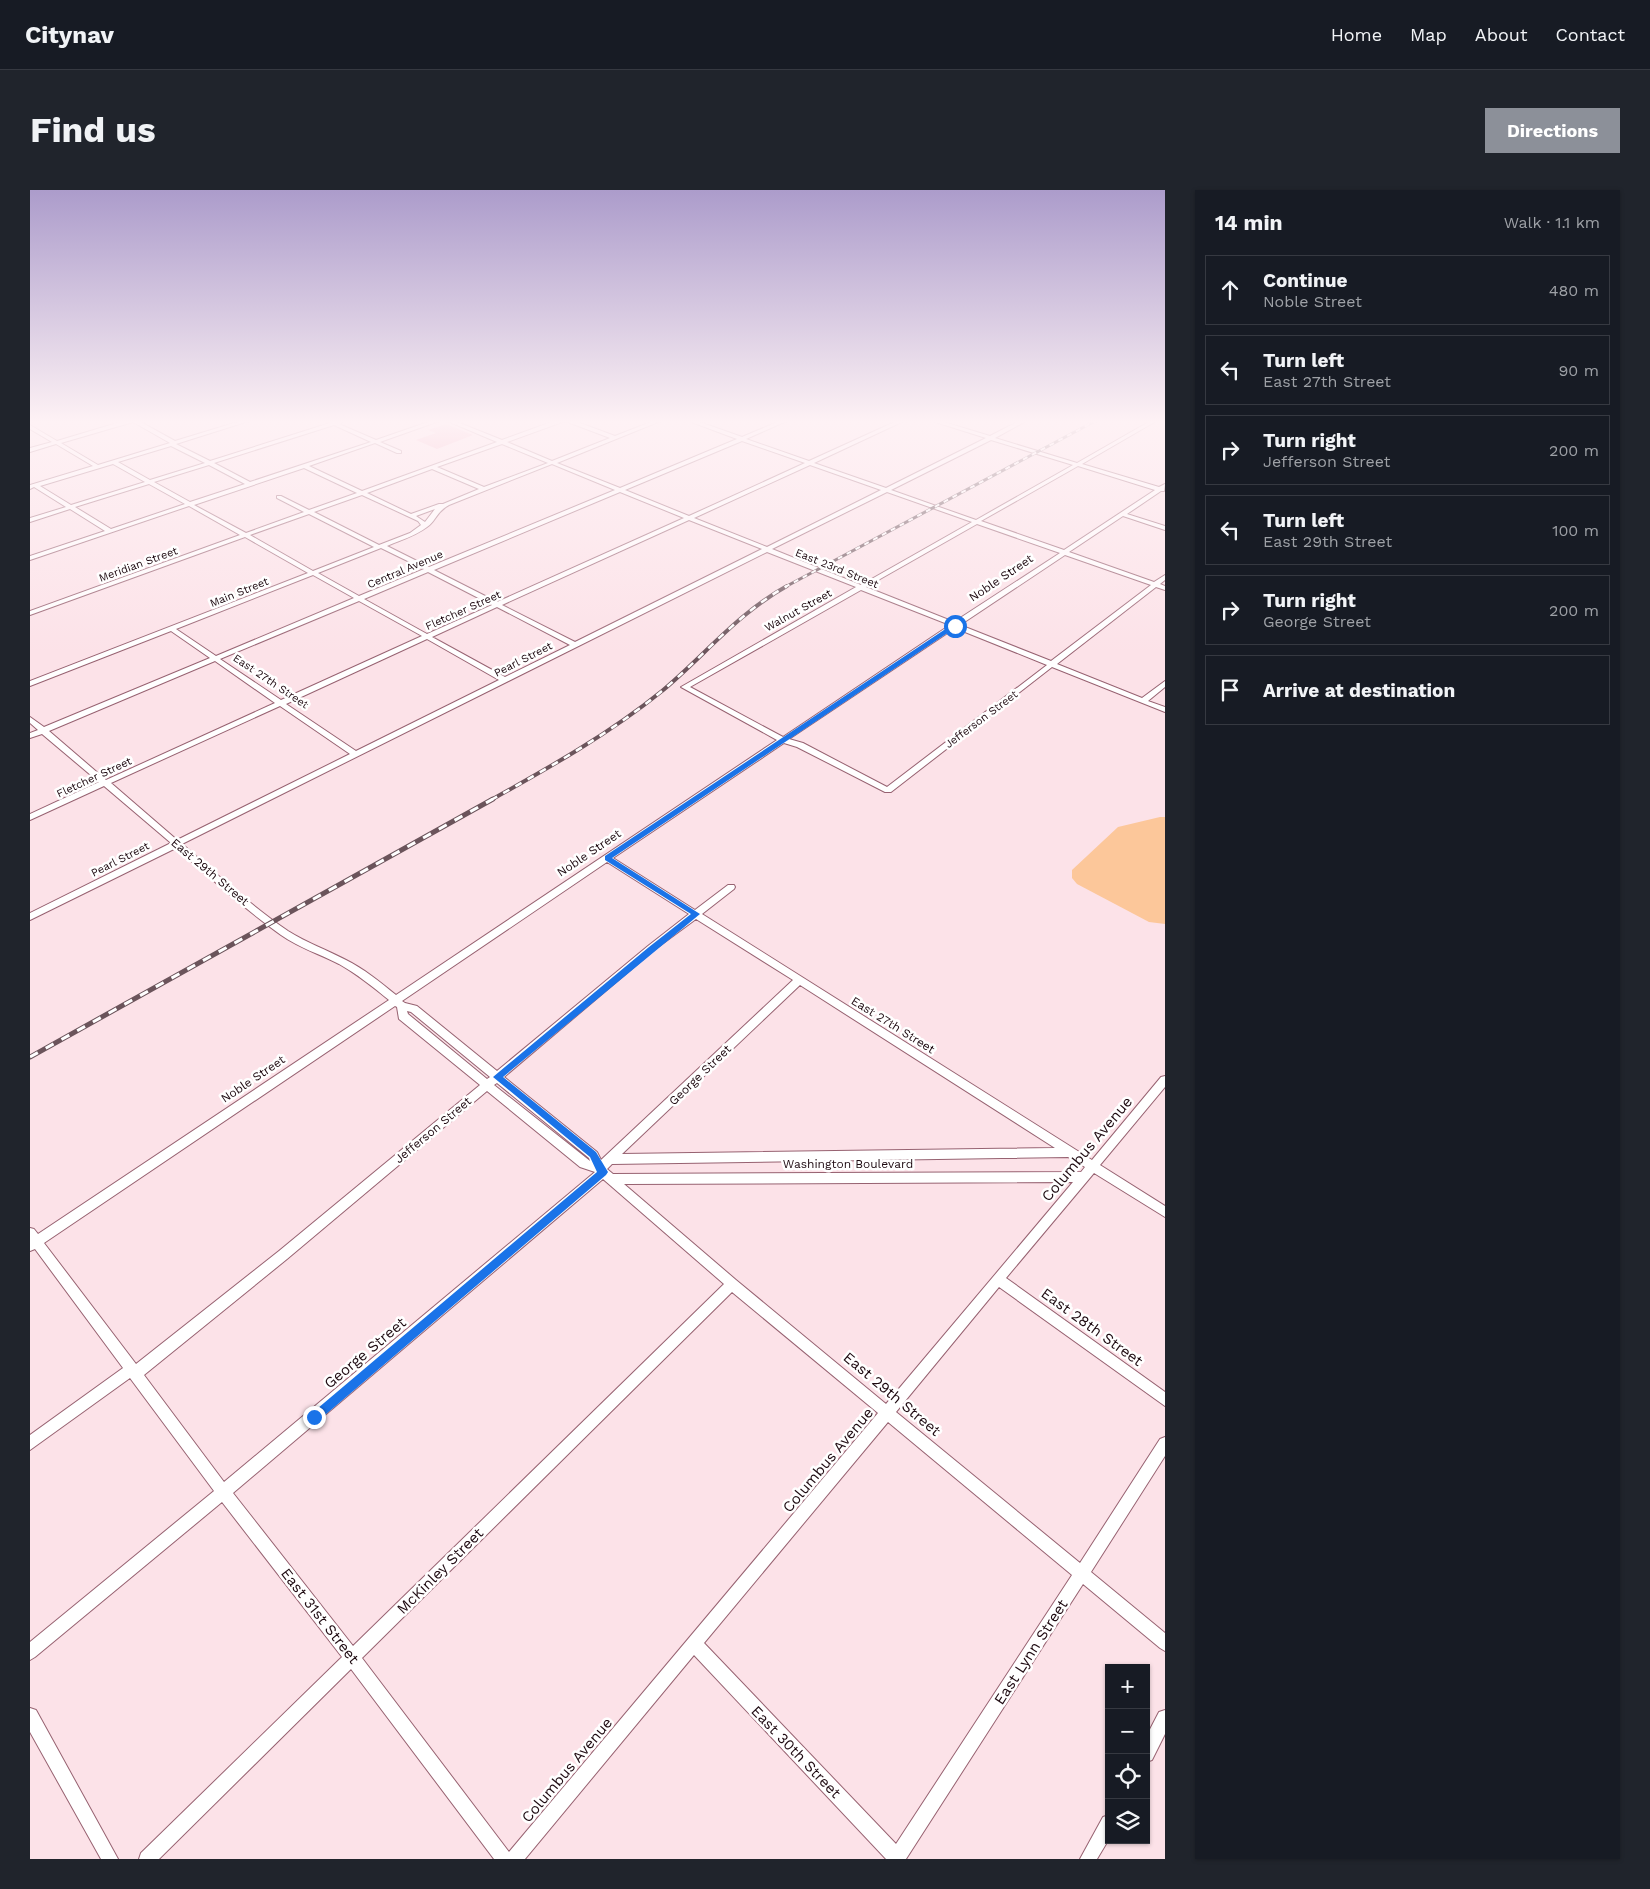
<!DOCTYPE html>
<html lang="en">
<head>
<meta charset="utf-8">
<style>
	body { margin:0; font-family:"Work Sans",sans-serif; background:#20242c; color:#f1f3f6 }
	.controls { position:absolute; right:15px; bottom:15px; display:grid; overflow:hidden; border-radius:0px; box-shadow:0 1px 4px #0004 }
	.controls button { width:45px; height:45px; display:grid; place-items:center; padding:0; border:0; border-bottom:1px solid #363941; background:#171b24; color:#f1f3f6; font:25px sans-serif }
	.stop { position:absolute; width:15px; height:15px; margin:-11px; border:4px solid #1a73e8; border-radius:50%; background:#fff }
	.stop.end { background:#1a73e8; border-color:#fff; box-shadow:0 1px 5px #0008 }
	.list { margin:0; padding:0; list-style:none }
	h2 { display:flex; justify-content:space-between; align-items:center; height:65px; margin:0; padding:0 20px; font-size:21px }
	h2 small { font-size:16px; font-weight:400; color:#9ea1a6 }
	.list li { display:grid; grid-template-columns:32px 1fr auto; gap:15px; align-items:center; box-sizing:border-box; height:70px; margin:0 10px 10px; padding:0 10px; border:1px solid #363941; border-radius:0px }
	.list b { display:block; font-size:19px; white-space:nowrap }
	.list p { margin:0; font-size:16px; white-space:nowrap; color:#9ea1a6 }
	.list em { font-size:16px; font-style:normal; color:#9ea1a6 }
	.icon { flex:none; width:28px; height:28px; fill:none; stroke:currentColor; stroke-width:2; stroke-linecap:round; stroke-linejoin:round }
	.map { position:relative; flex:none; width:1135px; height:1669px; overflow:hidden; border-radius:0px }
	header { display:flex; align-items:center; gap:30px; box-sizing:border-box; height:70px; padding:0 25px; background:#171b24; border-bottom:1px solid #363941 }
	header strong { font-size:24px }
	nav { display:flex; gap:28px; margin-inline-start:auto; font-size:18px }
	.intro { display:flex; align-items:center; justify-content:space-between; box-sizing:border-box; height:120px; padding:0 30px }
	h1 { margin:0; font-size:35px }
	.button { padding:12px 22px; border-radius:0px; background:#8c9099; color:#fff; font-size:18px; font-weight:700 }
	main { display:flex; gap:30px; padding:0 30px }
	aside { flex:1; background:#171b24; border-radius:0px; box-shadow:0 1px 4px #0004 }
	.map>svg:first-child { display:block }
</style>
</head>
<body>
<header>
<strong>Citynav</strong>
<nav><a>Home</a><a>Map</a><a>About</a><a>Contact</a></nav>
</header>
<div class="intro"><h1>Find us</h1><a class="button">Directions</a></div>
<main>
<div class="map">
<svg width="1135" height="1669" viewBox="0 0 1135 1669">
	<rect width="100%" height="100%" fill="#fce2e8"/>
	<path fill="#fcc79a" d="M1130 627H1135V734L1119 732 1047 694 1042 688V680L1088 637Z"/>
	<path fill="#f1a5ba" d="M416 234 443 245 407 259 386 250 406 243 398 240Z"/>
	<g fill="none" stroke-linecap="round" stroke-linejoin="round">
		<g stroke="#976271" stroke-width="2">
			<path id="minor" d="M97 230H107L145 251 214 230H222L146 254 180 271 300 233 298 232 301 230H317L309 234 346 250 404 230H412L350 252 371 261V263H367L345 253 279 276 332 301 467 252 415 230H422L472 250 527 230H542L585 246 626 230H633L527 273 590 298 707 249 656 230H664L712 247 752 230H759L716 249 779 271 869 230H876L784 273 856 298 956 248 899 230H907L960 246 991 230H998L965 248 1047 273 1122 230H1128L1052 274 1129 297 1135 294 1134 301H1131L1097 324 1135 336V340L1093 326 1039 362 1124 392 1135 385V390L1130 394 1135 396V400L1126 397 1027 474 1112 508 1135 491V497L1118 511 1135 517V522L1022 477 861 602H855L767 557 754 553 583 668 665 720 698 695H704L705 697 704 699 672 724 1062 970 1131 887 1135 886V897L1070 975 1135 1016V1027L1064 983 976 1088 1135 1202V1216L969 1097 866 1222 1050 1373 1130 1249 1135 1247V1266L1061 1382 1135 1443V1461L1130 1458 1053 1394 876 1669H856L664 1465 495 1669H464L321 1479 129 1669H109L111 1663 312 1467 192 1312 5 1467 0 1470V1452L184 1301 100 1188 0 1260V1245L93 1178 5 1059 0 1061V1038L4 1039 8 1044 359 810C343 797 327 784 309 774 290 764 269 758 251 745 214 719 180 687 146 658L0 730V723L141 653 74 596 0 630V624L69 592 12 544 0 548V543L8 540 0 533V527L14 537 180 468 141 441 0 496V491L278 383 215 347 0 425V421L210 345 159 316 0 370V366L75 341 40 319 0 332V328L36 317 4 297 0 299V295L63 276 26 254 0 262V258L22 252 0 239V235L27 251ZM535 231 580 248 522 271 477 252ZM103 232 140 253 68 275 31 253ZM304 235 341 252 220 292 184 273ZM961 250 1043 275 946 330 861 300ZM712 251 775 273 659 326 595 300ZM472 254 518 273 454 297 407 277ZM141 256 175 273 120 290 88 272ZM83 274 115 292 41 315 10 296ZM522 274 585 300 399 377 357 356C371 350 385 346 397 337 406 331 406 322 419 315ZM179 275 215 294 160 312 124 292ZM780 275 851 300 737 357 664 328ZM1048 276 1125 300 1034 360 951 331ZM274 278 327 303 279 320 251 306H247V308L274 322 216 343 164 315ZM402 279 449 299 413 314H409L381 324 337 303ZM119 294 155 314 81 339 45 317ZM590 302 654 328 467 412 404 380ZM857 302 942 332 831 395 742 359ZM332 305 388 331 391 335 380 343 349 355 284 322ZM405 319 395 332 386 326ZM279 324 344 357 283 381 220 345ZM659 330 732 359 545 452 472 415ZM947 334 1030 363 924 432 836 397ZM351 358 394 379 329 406 288 383ZM737 362 826 397 651 497 747 550 366 805C350 792 334 779 316 770 297 760 277 753 258 741 221 716 187 684 152 654ZM1035 365 1121 395 1021 471 930 435ZM398 382 462 415 397 444 334 409ZM283 385 324 408 186 466 146 439ZM831 400 920 435 753 547 660 497ZM329 411 392 446 251 510 190 469ZM467 417 540 455 475 487 402 447ZM925 438 1017 475 857 597 773 553 759 549ZM397 449 469 490 326 561 256 514ZM185 471 245 513 76 590 19 541ZM250 516 320 564 147 650 81 593ZM577 672 659 724 618 756 467 881 387 816 375 813 372 811ZM666 729 763 790 571 970 567 962 474 887 624 760ZM770 795 1025 958 592 964ZM365 816 367 817 369 829 450 895 249 1061 106 1174 14 1053ZM377 821 381 822 460 887 457 889 378 824ZM467 893 559 968 560 971 464 895ZM457 901 550 977 565 982 194 1292 114 1185 257 1069ZM1038 967 1055 977 1051 982 583 984 577 979 582 974ZM573 989 694 1094 323 1456 203 1303ZM1043 992 856 1214 706 1090 594 994ZM702 1102 848 1223 479 1662 332 1468ZM858 1232 1042 1385 866 1654 674 1453Z
				M0 1518 6 1520 88 1669H71L0 1542Z
				M1135 1520V1544L1122 1570 1116 1572V1547L1129 1522Z
				M1079 1625V1649L1067 1669H1050L1073 1627Z"/>
		</g>
		<use href="#minor" fill="#fff" fill-rule="evenodd"/>
		<g stroke="#6b545b" stroke-width="3">
			<path id="rail-far2" d="M755 397 1067 230"/>
		</g>
		<g stroke="#6b545b" stroke-width="4">
			<path id="rail-far1" d="M461 610C520 577 579 544 632 501 674 466 708 423 757 396"/>
		</g>
		<g stroke="#6b545b" stroke-width="5">
			<path id="rail" d="M0 867 463 609"/>
		</g>
		<use href="#rail-far2" stroke="#fff" stroke-width="2" stroke-dasharray="5" stroke-linecap="butt"/>
		<use href="#rail-far1" stroke="#fff" stroke-width="2.5" stroke-dasharray="7" stroke-linecap="butt"/>
		<use href="#rail" stroke="#fff" stroke-width="3" stroke-dasharray="9" stroke-linecap="butt"/>
	</g>
	<linearGradient id="sky" x2="0" y2="1"><stop stop-color="#ac9ccb"/><stop offset="0.5" stop-color="#fef2f5"/><stop offset="1" stop-color="#fef2f5" stop-opacity="0"/></linearGradient>
	<rect width="1135" height="464" fill="url(#sky)"/>
	<path fill="#1a73e8" d="M923 434 928 436 582 668 670 724 473 887 566 962 578 982 576 985 288 1231 284 1233 281 1231 279 1227 281 1224 567 982 560 967 463 887 619 757 661 724 575 670V666Z"/>
	<g text-anchor="middle" stroke-width="5" stroke-linejoin="round" paint-order="stroke">
		<g font-size="11" fill="#1e0a11" stroke="#fff">
			<text transform="translate(108 374) rotate(-20)" y="4">Meridian Street</text>
			<text transform="translate(807 378) rotate(22)" y="4">East 23rd Street</text>
			<text transform="translate(375 379) rotate(-23)" y="4">Central Avenue</text>
			<text transform="translate(209 402) rotate(-22)" y="4">Main Street</text>
			<text transform="translate(433 420) rotate(-24)" y="4">Fletcher Street</text>
			<text transform="translate(768 420) rotate(-29)" y="4">Walnut Street</text>
			<text transform="translate(493 469) rotate(-27)" y="4">Pearl Street</text>
			<text transform="translate(241 491) rotate(34)" y="4">East 27th Street</text>
			<text transform="translate(951 529) rotate(-37)" y="4">Jefferson Street</text>
			<text transform="translate(64 587) rotate(-25)" y="4">Fletcher Street</text>
			<text transform="translate(90 669) rotate(-27)" y="4">Pearl Street</text>
		</g>
		<g font-size="12" fill="#1e0a11" stroke="#fff">
			<text transform="translate(971 388) rotate(-34)" y="4">Noble Street</text>
			<text transform="translate(559 663) rotate(-34)" y="4">Noble Street</text>
			<text transform="translate(180 682) rotate(40)" y="4">East 29th Street</text>
			<text transform="translate(863 835) rotate(32)" y="4">East 27th Street</text>
			<text transform="translate(670 885) rotate(-44)" y="4">George Street</text>
			<text transform="translate(223 889) rotate(-34)" y="4">Noble Street</text>
			<text transform="translate(403 940) rotate(-40)" y="4">Jefferson Street</text>
			<text x="818" y="978">Washington Boulevard</text>
		</g>
		<g font-size="15" fill="#1e0a11" stroke="#fff">
			<text transform="translate(1057 959) rotate(-50)" y="5">Columbus Avenue</text>
			<text transform="translate(1062 1137) rotate(36)" y="5">East 28th Street</text>
			<text transform="translate(335 1163) rotate(-40)" y="5">George Street</text>
			<text transform="translate(862 1204) rotate(40)" y="5">East 29th Street</text>
			<text transform="translate(798 1270) rotate(-50)" y="5">Columbus Avenue</text>
			<text transform="translate(410 1381) rotate(-45)" y="5">McKinley Street</text>
			<text transform="translate(290 1426) rotate(52)" y="5">East 31st Street</text>
			<text transform="translate(1001 1462) rotate(-57)" y="5">East Lynn Street</text>
			<text transform="translate(766 1562) rotate(46)" y="5">East 30th Street</text>
			<text transform="translate(537 1580) rotate(-50)" y="5">Columbus Avenue</text>
		</g>
	</g>
</svg>
<div class="controls">
<button>+</button>
<button>−</button>
<button><svg class="icon" aria-label="locate" viewBox="0 0 24 24"><circle cx="12" cy="12" r="6"/><path d="M12 2v4M12 18v4M2 12h4M18 12h4"/></svg></button>
<button><svg class="icon" aria-label="layers" viewBox="0 0 24 24"><path d="M12 4l9 5-9 5-9-5zM3 14l9 5 9-5"/></svg></button>
</div>
<div class="stop" style="left:925px;top:436px"></div>
<div class="stop end" style="left:284px;top:1227px"></div>
</div>
<aside>
<h2>14 min<small>Walk · 1.1 km</small></h2>
<ul class="list">
<li><svg class="icon" aria-label="ahead" viewBox="0 0 24 24"><path d="M12 20V5M6 11l6-6 6 6"/></svg><div><b>Continue</b><p>Noble Street</p></div><em>480 m</em></li>
<li><svg class="icon" aria-label="left" viewBox="0 0 24 24"><path d="M17 20v-9H6M10 6l-5 5 5 5"/></svg><div><b>Turn left</b><p>East 27th Street</p></div><em>90 m</em></li>
<li><svg class="icon" aria-label="right" viewBox="0 0 24 24"><path d="M7 20v-9h11M14 6l5 5-5 5"/></svg><div><b>Turn right</b><p>Jefferson Street</p></div><em>200 m</em></li>
<li><svg class="icon" aria-label="left" viewBox="0 0 24 24"><path d="M17 20v-9H6M10 6l-5 5 5 5"/></svg><div><b>Turn left</b><p>East 29th Street</p></div><em>100 m</em></li>
<li><svg class="icon" aria-label="right" viewBox="0 0 24 24"><path d="M7 20v-9h11M14 6l5 5-5 5"/></svg><div><b>Turn right</b><p>George Street</p></div><em>200 m</em></li>
<li><svg class="icon" aria-label="arrive" viewBox="0 0 24 24"><path d="M6 21V4h12l-3 4 3 4H6"/></svg><div><b>Arrive at destination</b></div></li>
</ul>
</aside>
</main>
</body>
</html>
